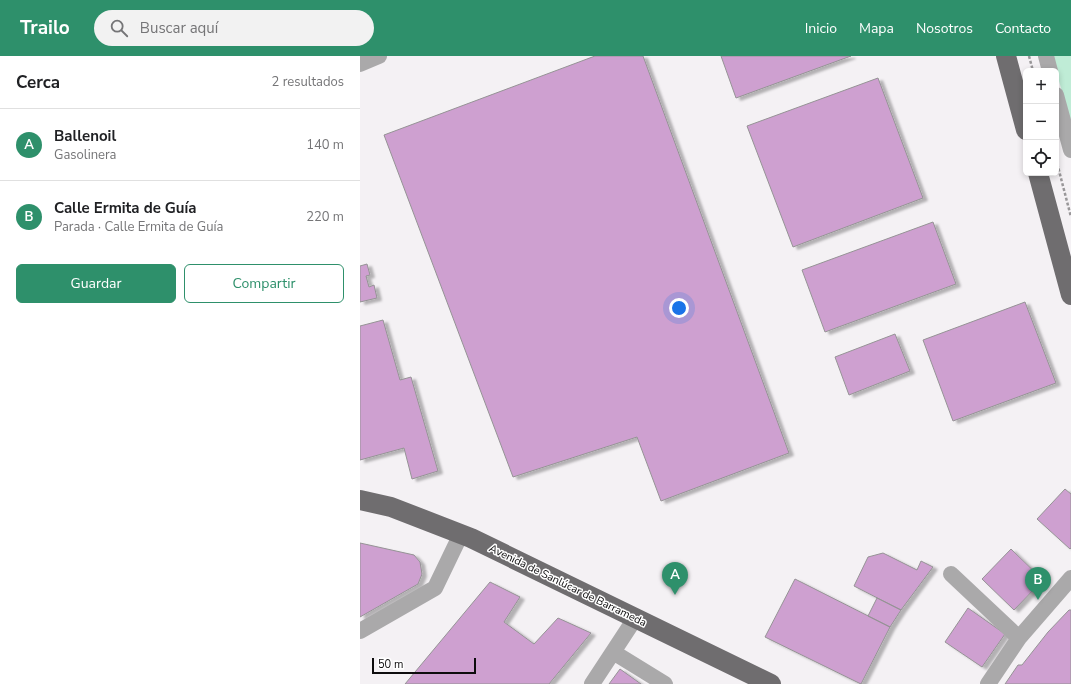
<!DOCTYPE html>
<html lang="es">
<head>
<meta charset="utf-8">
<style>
	body { margin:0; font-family:"Nunito Sans",sans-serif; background:#f2f2f2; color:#202124 }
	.controls { position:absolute; right:12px; top:12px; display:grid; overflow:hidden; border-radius:6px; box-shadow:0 2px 6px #0003 }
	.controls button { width:36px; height:36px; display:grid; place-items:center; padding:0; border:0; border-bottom:1px solid #e0e0e0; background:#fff; color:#202124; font:20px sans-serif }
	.scale { position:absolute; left:12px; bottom:10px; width:104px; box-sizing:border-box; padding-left:4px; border:2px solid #0d0c0d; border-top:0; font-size:11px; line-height:14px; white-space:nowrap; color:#0d0c0d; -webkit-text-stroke:3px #fff; paint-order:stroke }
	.you { position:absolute; left:319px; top:252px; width:14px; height:14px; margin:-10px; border:3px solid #fff; border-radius:50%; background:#1a73e8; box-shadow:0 0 0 6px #1a73e833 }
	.badge { display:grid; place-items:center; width:26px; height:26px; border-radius:50%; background:#2e906b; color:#fff; font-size:13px; font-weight:700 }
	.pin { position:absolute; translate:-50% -33px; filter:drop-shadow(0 1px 2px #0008) }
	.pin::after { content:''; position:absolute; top:21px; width:14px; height:12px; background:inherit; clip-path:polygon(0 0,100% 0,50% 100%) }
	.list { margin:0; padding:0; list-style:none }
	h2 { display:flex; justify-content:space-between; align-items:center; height:52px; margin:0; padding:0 16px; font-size:17px }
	h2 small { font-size:13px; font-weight:400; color:#757577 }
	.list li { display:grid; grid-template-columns:26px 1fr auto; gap:12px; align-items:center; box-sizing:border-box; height:72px; padding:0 16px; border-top:1px solid #e0e0e0 }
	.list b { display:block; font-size:15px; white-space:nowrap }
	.list p { margin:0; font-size:13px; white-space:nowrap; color:#757577 }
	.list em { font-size:13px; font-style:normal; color:#757577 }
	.actions { display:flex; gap:8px; padding:12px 16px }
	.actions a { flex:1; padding:9px 0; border:1px solid #2e906b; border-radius:6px; text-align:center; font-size:14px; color:#2e906b }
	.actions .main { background:#2e906b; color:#fff }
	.icon { flex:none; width:22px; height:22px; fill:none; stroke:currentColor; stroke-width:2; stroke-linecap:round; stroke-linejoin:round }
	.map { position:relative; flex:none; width:711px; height:628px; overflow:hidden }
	header { display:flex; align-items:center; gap:24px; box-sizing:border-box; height:56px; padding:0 20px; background:#2e906b; color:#fff }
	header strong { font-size:19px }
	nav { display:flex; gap:22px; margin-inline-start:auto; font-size:14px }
	.search { width:280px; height:36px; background:#f2f2f2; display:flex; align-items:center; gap:10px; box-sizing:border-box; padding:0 14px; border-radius:22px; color:#757577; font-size:15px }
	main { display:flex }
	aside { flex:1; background:#fff }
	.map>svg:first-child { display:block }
</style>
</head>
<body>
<header>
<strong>Trailo</strong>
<div class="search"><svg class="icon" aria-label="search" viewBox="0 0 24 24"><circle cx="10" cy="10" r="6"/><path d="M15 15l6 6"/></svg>Buscar aquí</div>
<nav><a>Inicio</a><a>Mapa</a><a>Nosotros</a><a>Contacto</a></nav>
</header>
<main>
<aside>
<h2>Cerca<small>2 resultados</small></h2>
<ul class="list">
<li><span class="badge">A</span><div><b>Ballenoil</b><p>Gasolinera</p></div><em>140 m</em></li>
<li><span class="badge">B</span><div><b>Calle Ermita de Guía</b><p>Parada · Calle Ermita de Guía</p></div><em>220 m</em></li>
</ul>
<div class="actions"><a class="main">Guardar</a><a>Compartir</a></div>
</aside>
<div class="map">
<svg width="711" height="628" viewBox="0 0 711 628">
	<defs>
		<filter id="shadow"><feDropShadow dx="4.5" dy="2.5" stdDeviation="1" flood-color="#0004"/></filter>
	</defs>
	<rect width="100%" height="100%" fill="#f4f1f4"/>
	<path fill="#bfecd6" d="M692 0H711V68Z"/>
	<path fill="#cea0d0" stroke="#959395" filter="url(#shadow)" d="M235 0H283L429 397 301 445 277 381 153 421 24 79Z
		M361 0H491L376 42Z
		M518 22 563 142 433 191 387 70Z
		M573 166 596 228 465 276 442 214Z
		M7 208 10 219 6 220 9 231 14 229 17 242 0 246V210Z
		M665 246 696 327 593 365 563 284Z
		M23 264 40 324 51 321 78 415 52 423 44 392 0 404V270Z
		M535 278 550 315 489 339 475 301Z
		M705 433 711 438V492L710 493 677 463Z
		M0 487 54 499 60 506 62 518 58 528 0 561Z
		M651 493 683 524 654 554 622 523Z
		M523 497 557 514 561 505 573 511 541 554 494 530 508 501Z
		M435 523 530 571 501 628 405 581Z
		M130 526 160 541 144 566 174 588 198 562 231 577 189 628H45Z
		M517 542 541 554 530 571 508 560Z
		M608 552 645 578 622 611 585 586Z
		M709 554H711V628H645L658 609H662L688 576Z
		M260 613 281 628H249Z"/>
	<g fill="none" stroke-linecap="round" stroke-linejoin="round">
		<path stroke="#999799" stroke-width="2.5" stroke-dasharray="3 2" stroke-linecap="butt" d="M669 0 673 15
			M696 103 711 161"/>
		<path stroke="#aaa9aa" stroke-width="16" d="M686 0 690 15
			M0 8 19 0
			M696 39 711 94
			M591 518 659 582
			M0 575 75 532 101 478
			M253 596 305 628
			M232 628 276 561
			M628 628 659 582 711 522"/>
		<path stroke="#6f6d6f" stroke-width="20" d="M646 0 666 74
			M678 117 711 239
			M0 444 31 451 111 482 411 628"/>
	</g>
	<g text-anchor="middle" stroke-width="3" stroke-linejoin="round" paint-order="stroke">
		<g font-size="11" fill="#0d0c0d" stroke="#fff">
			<text transform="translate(208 529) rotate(26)" y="4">Avenida de Sanlúcar de Barrameda</text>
		</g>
	</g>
</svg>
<div class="controls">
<button>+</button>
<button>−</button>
<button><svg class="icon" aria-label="locate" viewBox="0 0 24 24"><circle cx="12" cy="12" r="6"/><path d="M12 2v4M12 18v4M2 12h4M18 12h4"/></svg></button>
</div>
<div class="scale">50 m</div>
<div class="you"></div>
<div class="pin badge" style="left:315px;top:539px">A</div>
<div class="pin badge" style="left:678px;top:544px">B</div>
</div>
</main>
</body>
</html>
